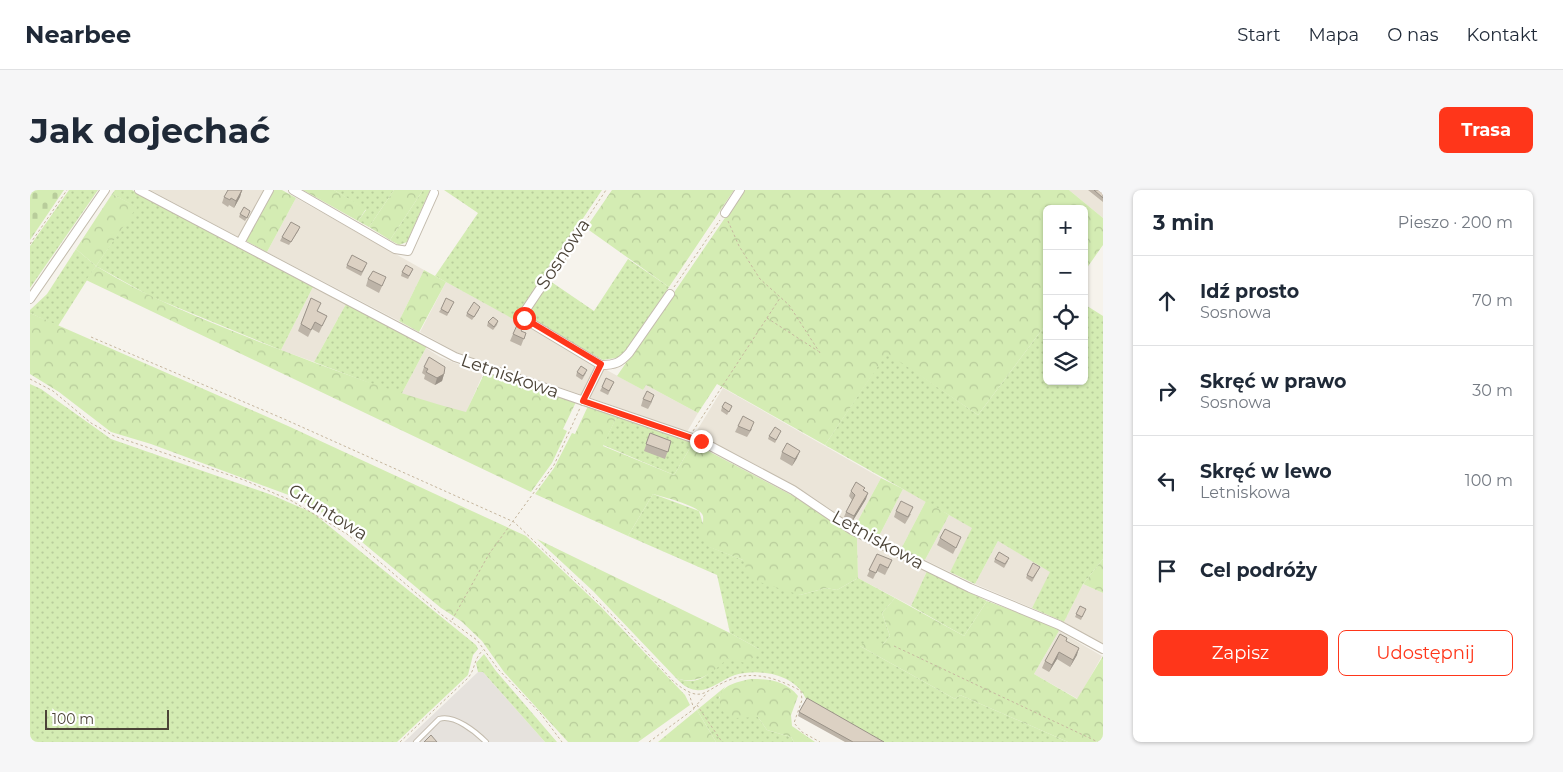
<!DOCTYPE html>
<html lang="pl">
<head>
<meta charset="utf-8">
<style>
	body { margin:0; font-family:Montserrat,sans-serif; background:#f6f6f7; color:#1f2937 }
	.controls { position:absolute; right:15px; top:15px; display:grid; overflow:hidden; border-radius:8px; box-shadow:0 1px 4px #0004 }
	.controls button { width:45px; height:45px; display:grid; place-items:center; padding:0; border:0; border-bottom:1px solid #e0e1e3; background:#fff; color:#1f2937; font:25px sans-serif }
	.scale { position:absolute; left:15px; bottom:12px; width:124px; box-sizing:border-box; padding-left:5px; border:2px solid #4c4438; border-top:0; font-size:14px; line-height:18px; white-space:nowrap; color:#4c4438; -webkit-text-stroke:4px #fff; paint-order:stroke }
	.stop { position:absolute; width:15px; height:15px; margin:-11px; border:4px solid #ff361a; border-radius:50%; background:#fff }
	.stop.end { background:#ff361a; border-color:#fff; box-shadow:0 1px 5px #0008 }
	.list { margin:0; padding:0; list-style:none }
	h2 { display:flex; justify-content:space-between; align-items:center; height:65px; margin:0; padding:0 20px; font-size:21px }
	h2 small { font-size:16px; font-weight:400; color:#747a83 }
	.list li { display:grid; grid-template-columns:32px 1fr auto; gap:15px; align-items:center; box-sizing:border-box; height:90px; padding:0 20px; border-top:1px solid #e0e1e3 }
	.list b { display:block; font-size:19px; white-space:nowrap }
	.list p { margin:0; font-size:16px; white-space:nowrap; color:#747a83 }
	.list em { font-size:16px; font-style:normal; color:#747a83 }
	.actions { display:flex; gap:10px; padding:15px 20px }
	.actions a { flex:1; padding:11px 0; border:1px solid #ff361a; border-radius:8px; text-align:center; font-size:18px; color:#ff361a }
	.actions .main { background:#ff361a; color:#fff }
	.icon { flex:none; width:28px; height:28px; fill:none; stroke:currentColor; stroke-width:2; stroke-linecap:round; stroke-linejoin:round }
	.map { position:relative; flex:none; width:1073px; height:552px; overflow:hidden; border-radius:8px }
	header { display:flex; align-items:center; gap:30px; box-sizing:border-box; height:70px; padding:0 25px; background:#fff; border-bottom:1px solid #e0e1e3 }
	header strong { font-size:24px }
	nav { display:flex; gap:28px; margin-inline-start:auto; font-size:18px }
	.intro { display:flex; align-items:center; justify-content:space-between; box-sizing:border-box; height:120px; padding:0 30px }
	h1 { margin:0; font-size:35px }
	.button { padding:12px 22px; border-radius:8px; background:#ff361a; color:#fff; font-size:18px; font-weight:700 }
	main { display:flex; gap:30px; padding:0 30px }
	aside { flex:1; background:#fff; border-radius:8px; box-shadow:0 1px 4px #0004 }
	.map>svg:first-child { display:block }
</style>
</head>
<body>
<header>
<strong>Nearbee</strong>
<nav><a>Start</a><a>Mapa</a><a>O nas</a><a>Kontakt</a></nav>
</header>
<div class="intro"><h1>Jak dojechać</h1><a class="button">Trasa</a></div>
<main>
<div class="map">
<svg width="1073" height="552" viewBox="0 0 1073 552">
	<defs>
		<pattern id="green-dots" width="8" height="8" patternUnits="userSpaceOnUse" patternTransform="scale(1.25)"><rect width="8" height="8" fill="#d4ecb3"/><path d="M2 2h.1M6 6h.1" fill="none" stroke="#b8cc9b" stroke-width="1.8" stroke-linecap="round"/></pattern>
		<pattern id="forest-crowns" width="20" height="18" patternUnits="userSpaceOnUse" patternTransform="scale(1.25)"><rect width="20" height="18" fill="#d4ecb3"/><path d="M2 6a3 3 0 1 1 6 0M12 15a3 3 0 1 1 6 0" fill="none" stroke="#b8cc9b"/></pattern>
		<pattern id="cemetery-stones" width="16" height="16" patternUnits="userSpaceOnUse" patternTransform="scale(1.25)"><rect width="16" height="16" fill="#d4ecb3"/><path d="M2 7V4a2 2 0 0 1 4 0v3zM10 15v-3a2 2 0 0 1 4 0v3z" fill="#b8cc9b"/></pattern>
	</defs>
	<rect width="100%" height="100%" fill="#f6f3ec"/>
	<path fill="#ebe5d9" d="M120 0H236L210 48Z
		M1039 0H1073V28Z
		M266 8 394 80 369 131 237 62Z
		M416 92 568 175 552 205 428 163 390 142Z
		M283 97 316 114 284 172 251 160Z
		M396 158 410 167 453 184 436 223 371 205Z
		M573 178 613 200 616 195 668 223 657 242 558 207Z
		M693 198 851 288 825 336 781 306 684 254 666 242Z
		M873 299 896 311 871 359 848 348Z
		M919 325 943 338 920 382 895 370Z
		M827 348 897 381 881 416 828 388Z
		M968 351 1021 382 1002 418 945 394Z
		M1053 394 1073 403V455L1034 432Z
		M1029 441 1072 466 1048 509 1004 484Z"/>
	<path fill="#e6e2dd" d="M448 482H453L515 552H374Z"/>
	<path fill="url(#green-dots)" d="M39 0H68L0 98V56Z
		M85 0H102L283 97 251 160 122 107 66 76 28 136 0 123V120L17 104 46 59 66 76 106 17 82 4Z
		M304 0H364L339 37 328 31 336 20Z
		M393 0H400L377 52 369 55 360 50Z
		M414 0H572L485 130 405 86 448 23Z
		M598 69 639 97 592 167 573 170 499 129 498 124 520 91 564 121Z
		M316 114 397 156 371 205 284 172Z
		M1054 114 1073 126V369L1053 394 1034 432 1002 418 1020 382 968 351 945 394 920 382 942 338 795 255 857 162 948 225 1017 133V191H1054Z
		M0 194 11 199 81 249 242 305 283 323 446 455 448 459 443 465 438 485 367 552H0Z
		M587 226 663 253 644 285 573 255Z
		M623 304 669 321 680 357 713 370 770 405 796 398 807 400 828 388 865 408 852 423 860 446 853 454 830 456 925 509 930 505 1038 552H853L776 509C765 484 729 478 705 485 692 489 680 502 666 500 657 499 652 494 646 488 675 498 678 479 698 468 707 463 720 462 729 459L700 443 687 385 598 346Z
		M897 381 957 411 934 446 881 416Z
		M454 464 466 481 527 552H515L453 482H448L446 473Z
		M695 497 689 508 728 527 737 540 761 547 764 552H686L667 520Z"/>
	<path fill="url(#forest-crowns)" d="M244 0H252L266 8 237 62 216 51Z
		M273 0H304L336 19 328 31Z
		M364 0H393L360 50 339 37Z
		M582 0H704L639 97 556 38Z
		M714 0H1039L1073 28V55L1054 82V19H1017V133L948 225 857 163 795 255 687 194 668 223 616 195 613 200 587 186Z
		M82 4 107 17 66 76C119 109 177 131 235 154 301 179 367 204 436 222L455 182 546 212 533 239 537 241 522 273 501 302 56 90 66 76 46 59Z
		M394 80 416 92 389 142 369 131Z
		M0 123 258 236 496 346 571 417 655 505 660 515 608 552H538L474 482 452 451 431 431 411 418 320 342 285 318 264 307 121 254 81 242 29 202 0 184Z
		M558 216 587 226 573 256 644 285 663 253 769 309 827 348 828 388 807 400 796 398 770 405 720 389 713 370 679 357 670 346C671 341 674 332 673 326 671 316 633 307 623 304L598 346 505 304 524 278 542 243 545 244Z
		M851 288 873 299 848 348 825 336Z
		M896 311 919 325 895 370 871 359Z
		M507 349 700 443 729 459 718 474 698 468C683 482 668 496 646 488L563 401Z
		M1073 369V403L1053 394Z
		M865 408 934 446 957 411 1024 436 1029 441 1004 484 1047 509 1073 466V552H1038L930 505 925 509 830 456 842 447 853 454 860 446 852 423Z
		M721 489C739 489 756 491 768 506L761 525 762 536 785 552H764L761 547 737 540 728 527 705 528 695 525C680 500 699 493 721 489Z
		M667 520 686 552H628Z"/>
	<path fill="url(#cemetery-stones)" d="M0 0H34L0 50Z"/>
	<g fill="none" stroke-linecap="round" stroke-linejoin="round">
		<g stroke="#c3bbad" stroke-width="6">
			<path id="service" d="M386 552 409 529C424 524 446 542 456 552"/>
		</g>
		<g stroke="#c3bbad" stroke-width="10">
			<path id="minor" d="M109 0 425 167 671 251 763 300 822 340 940 398 1029 435 1073 459
				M263 0 365 59 378 61 404 3
				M695 23 710 0
				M550 39 493 124 496 130 571 175C585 175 590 173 599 163L640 104
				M210 53 239 0
				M0 109 75 0
				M553 211 571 175"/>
		</g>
		<path stroke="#c5b69e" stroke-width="1" stroke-dasharray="2.5 2.5" stroke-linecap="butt" d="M698 31 709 56 730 89 759 115 790 163
			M555 32 576 0
			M0 54 37 0
			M644 97 690 30
			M737 128 788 161
			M61 147 254 229 484 332 587 430 644 492C674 516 673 499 702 489 725 480 751 490 771 501L772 510 764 533 772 542 790 552
			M0 189 23 201 61 233 84 246 214 290 262 311 317 344 412 425 447 450 468 479 511 524 532 552
			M663 241 750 108
			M422 430 459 364 524 275 550 218
			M864 456 1068 552
			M667 515 692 552
			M664 518 676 504
			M370 552 438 488C446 478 443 470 453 460
			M619 552 664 519 659 504"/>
		<use href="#service" stroke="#fff" stroke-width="4"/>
		<use href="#minor" stroke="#fff" stroke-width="8"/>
	</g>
	<path fill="#bdb4a8" d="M212 0 210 7 204 18 199 15 198 17 192 13 194 7Z
		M1058 0H1073V12Z
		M210 24H219L215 31 209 27Z
		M269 40 259 55 250 51 252 47Z
		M317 75 336 76 331 86 316 78Z
		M383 79 378 89 371 86 372 82Z
		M338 89 353 94 349 103 336 96Z
		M281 108 288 121 297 126 289 143 282 139 278 147 268 141Z
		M422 116 417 126 409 122 411 119Z
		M449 120 442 130 436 126 437 123Z
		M468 131 467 135 463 140 457 136 458 132Z
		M496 143 491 156 480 151 483 144Z
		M394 177 414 184 412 191 405 195 394 189 395 185 392 183Z
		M547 182 556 183 552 190 546 186Z
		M584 192 578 205 570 201 572 197Z
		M613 209 622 212 618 219 611 216Z
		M702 216 697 225 691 221 692 217Z
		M708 236 722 239 717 247 705 242Z
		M751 241 745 253 738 249 739 246Z
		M620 243 641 251 635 269 614 261Z
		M752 262 767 268 762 276 750 269Z
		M821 301H834L836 309 822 332 814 327 816 322 822 310 819 306Z
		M866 321 881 324 875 334 864 327Z
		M931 347 923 364 907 355 910 348Z
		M847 364 859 377 855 385 847 381 843 389 837 386Z
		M965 369 978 371 974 378 964 372Z
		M1010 377 1002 392 996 388 997 385Z
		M1050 416 1056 419 1051 430 1045 427Z
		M1036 451 1047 465 1040 477 1027 469 1019 482 1012 478 1015 471Z
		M769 522 854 552H815L768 526Z"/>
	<path fill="#9a9288" d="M212 0 210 7 204 18 206 11Z
		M414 184 412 191 405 195 407 188Z
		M770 261 767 268 762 276 765 269Z
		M838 303 836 309 822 332 824 326Z
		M1049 458 1047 465 1040 477 1043 470Z
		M1029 462 1027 469 1019 482 1022 475Z"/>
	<path fill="#dcd1c3" stroke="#9a9288" d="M198 0H212L206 11 201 8 200 10 194 7Z
		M1064 0H1073V8Z
		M214 17 220 21 217 28 210 24Z
		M261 32 270 37 261 52 252 47Z
		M322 65 337 73 332 82 317 75Z
		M376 75 383 79 379 86 372 82Z
		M343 81 356 87 352 96 338 89Z
		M281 108 291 113 287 121 297 126 292 136 285 132 281 140 271 134Z
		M416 108 424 112 418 123 411 119Z
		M444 112 450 117 444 127 437 123Z
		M463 127 468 131 464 137 458 132Z
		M488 133 494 136 491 141 496 143 494 149 483 144Z
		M399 167 415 177 414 184 407 188 396 182 398 179 394 177Z
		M551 176 557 180 553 186 547 182Z
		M576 188 584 192 579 201 572 197Z
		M617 201 624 205 621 212 613 209Z
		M695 212 702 216 699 222 692 217Z
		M713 226 724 232 720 241 708 236Z
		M745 237 751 241 746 250 739 246Z
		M620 243 641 251 638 262 616 254Z
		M757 253 770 261 765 269 752 262Z
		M826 292 835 298 833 300 838 303 824 326 816 322 825 305 821 301Z
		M871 311 883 317 878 327 866 321Z
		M915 339 931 347 926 358 910 348Z
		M969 362 979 368 975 374 965 369Z
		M847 364 862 370 858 378 850 374 846 383 839 380Z
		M1003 373 1010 377 1003 388 997 385Z
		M1050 416 1056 419 1052 427 1046 424Z
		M1030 444 1037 448 1036 451 1049 458 1043 470 1029 462 1022 475 1015 471Z
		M777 508 854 552H823L769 522Z
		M401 545 407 552H394Z"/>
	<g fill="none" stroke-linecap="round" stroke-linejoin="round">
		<path stroke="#ff361a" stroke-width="6" d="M494 128 571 174 553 211 671 251"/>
	</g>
	<g text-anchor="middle" stroke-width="4.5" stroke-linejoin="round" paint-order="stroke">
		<g font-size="18" fill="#4c4438" stroke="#fff">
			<text transform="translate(533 64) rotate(-56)" y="6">Sosnowa</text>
			<text transform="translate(480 186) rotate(19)" y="6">Letniskowa</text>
			<text transform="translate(298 322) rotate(32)" y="6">Gruntowa</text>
			<text transform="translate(848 350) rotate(29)" y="6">Letniskowa</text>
		</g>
	</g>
</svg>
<div class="controls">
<button>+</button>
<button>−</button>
<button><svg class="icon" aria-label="locate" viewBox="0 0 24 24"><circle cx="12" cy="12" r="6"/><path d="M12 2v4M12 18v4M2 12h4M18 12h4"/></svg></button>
<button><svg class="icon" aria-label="layers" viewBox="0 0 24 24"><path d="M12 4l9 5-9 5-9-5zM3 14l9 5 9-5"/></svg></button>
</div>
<div class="scale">100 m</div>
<div class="stop" style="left:494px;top:128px"></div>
<div class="stop end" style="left:671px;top:251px"></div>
</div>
<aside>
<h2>3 min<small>Pieszo · 200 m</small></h2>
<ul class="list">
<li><svg class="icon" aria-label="ahead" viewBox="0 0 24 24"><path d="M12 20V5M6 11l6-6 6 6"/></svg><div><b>Idź prosto</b><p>Sosnowa</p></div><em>70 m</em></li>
<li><svg class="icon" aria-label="right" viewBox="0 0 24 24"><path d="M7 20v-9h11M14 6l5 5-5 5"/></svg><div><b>Skręć w prawo</b><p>Sosnowa</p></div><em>30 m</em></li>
<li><svg class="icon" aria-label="left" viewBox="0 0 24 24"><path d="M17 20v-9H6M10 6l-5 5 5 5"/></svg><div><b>Skręć w lewo</b><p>Letniskowa</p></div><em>100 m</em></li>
<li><svg class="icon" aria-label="arrive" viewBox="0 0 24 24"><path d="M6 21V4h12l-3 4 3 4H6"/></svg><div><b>Cel podróży</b></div></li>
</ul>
<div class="actions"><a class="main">Zapisz</a><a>Udostępnij</a></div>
</aside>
</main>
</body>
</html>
